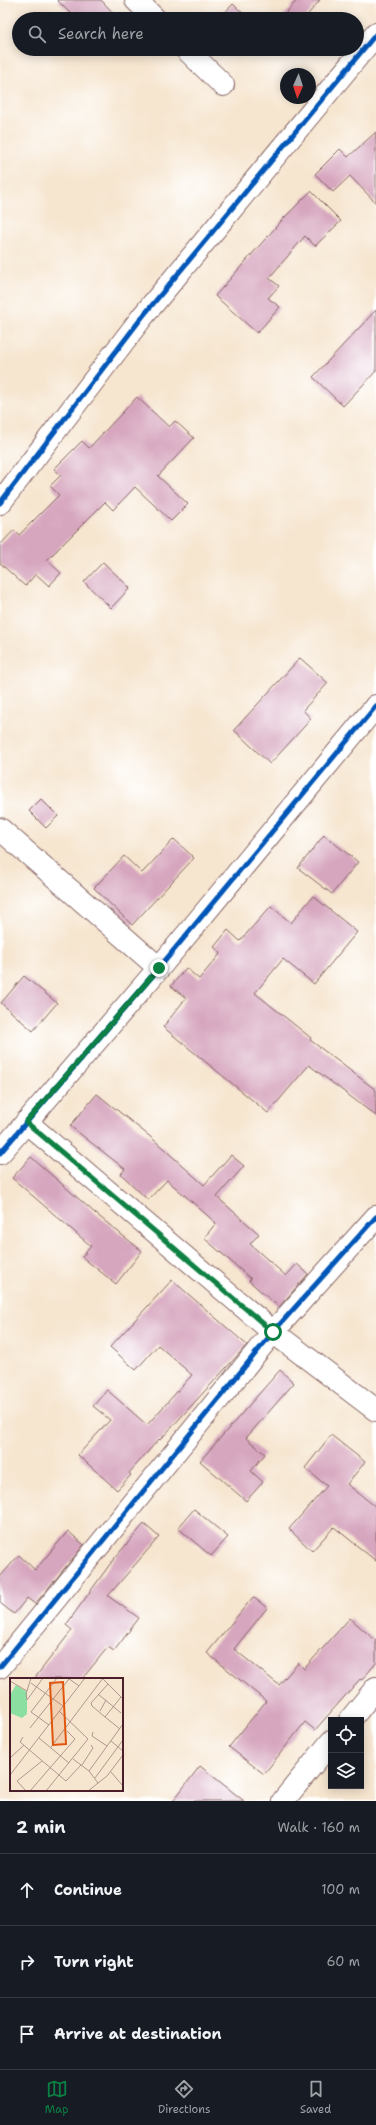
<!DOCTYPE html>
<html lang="en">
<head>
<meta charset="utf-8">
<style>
	body { margin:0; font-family:"Shantell Sans",sans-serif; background:#20242c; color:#f1f3f6 }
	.controls { position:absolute; right:12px; bottom:12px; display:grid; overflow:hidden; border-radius:0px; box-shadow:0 2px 10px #0003 }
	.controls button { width:36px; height:36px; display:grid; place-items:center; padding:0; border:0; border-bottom:1px solid #363941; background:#171b24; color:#f1f3f6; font:20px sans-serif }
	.compass { position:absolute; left:280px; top:68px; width:36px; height:36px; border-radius:50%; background:#171b24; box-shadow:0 2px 10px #0003; rotate:183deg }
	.stop { position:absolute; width:12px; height:12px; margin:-9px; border:3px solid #0b8043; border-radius:50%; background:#fff }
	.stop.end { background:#0b8043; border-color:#fff; box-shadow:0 1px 4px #0008 }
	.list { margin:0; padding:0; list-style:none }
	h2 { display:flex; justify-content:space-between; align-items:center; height:52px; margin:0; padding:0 16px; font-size:17px }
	h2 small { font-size:13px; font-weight:400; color:#9ea1a6 }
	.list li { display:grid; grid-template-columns:26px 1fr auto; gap:12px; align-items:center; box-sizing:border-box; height:72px; padding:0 16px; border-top:1px solid #363941 }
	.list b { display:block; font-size:15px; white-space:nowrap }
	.list em { font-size:13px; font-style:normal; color:#9ea1a6 }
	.icon { flex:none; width:22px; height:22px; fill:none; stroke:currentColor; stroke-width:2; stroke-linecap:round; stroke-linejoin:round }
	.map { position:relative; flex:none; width:376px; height:1801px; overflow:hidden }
	.search { position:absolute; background:#171b24; box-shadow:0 2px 10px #0003; left:12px; right:12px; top:12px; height:44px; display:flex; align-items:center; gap:10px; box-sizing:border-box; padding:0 14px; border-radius:22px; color:#9ea1a6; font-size:15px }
	.sheet { height:268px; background:#171b24 }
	nav { display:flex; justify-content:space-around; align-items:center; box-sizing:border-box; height:56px; border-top:1px solid #363941; background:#171b24; font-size:11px; color:#9ea1a6 }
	nav a { display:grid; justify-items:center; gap:2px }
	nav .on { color:#0b8043 }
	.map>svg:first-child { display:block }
</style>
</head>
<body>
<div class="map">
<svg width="376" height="1801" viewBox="0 0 376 1801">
	<rect width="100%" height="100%" fill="#fff"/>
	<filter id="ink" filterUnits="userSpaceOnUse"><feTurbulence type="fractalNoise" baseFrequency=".025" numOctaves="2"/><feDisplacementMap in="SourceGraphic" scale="8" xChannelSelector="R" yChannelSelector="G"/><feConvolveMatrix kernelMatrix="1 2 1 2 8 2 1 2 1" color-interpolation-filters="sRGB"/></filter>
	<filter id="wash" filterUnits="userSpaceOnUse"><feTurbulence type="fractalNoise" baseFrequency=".012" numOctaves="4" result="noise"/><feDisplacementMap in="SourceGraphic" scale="16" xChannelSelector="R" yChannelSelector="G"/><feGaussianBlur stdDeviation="0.9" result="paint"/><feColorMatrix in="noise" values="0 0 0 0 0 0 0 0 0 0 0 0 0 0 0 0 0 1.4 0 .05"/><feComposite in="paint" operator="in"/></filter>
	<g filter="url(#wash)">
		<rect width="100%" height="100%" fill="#f6e5cf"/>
		<g id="blocks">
			<path fill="#d6a5be" d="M57 0H101L119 19H76Z
				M297 0H320L304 19H281Z
				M233 4 249 19H219Z
				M376 132V203L350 176 333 192 315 174 340 149 348 157Z
				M311 191 341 221 315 246 305 236 269 278 279 286 268 298 280 307 257 333 215 296 283 219Z
				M376 310V371L343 406 313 377Z
				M137 397 169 427 175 421 194 438 158 476 188 504 171 521 135 487 113 510 105 502 47 560 61 573 49 586 36 574 25 586 0 563V545L14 530 19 535 59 495 50 486 61 475 54 469 82 441 89 448Z
				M103 562 130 588 111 608 84 582Z
				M300 658 328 683 303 710 311 719 270 764 234 730Z
				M41 799 58 816 46 828 29 811Z
				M324 835 358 862 332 894 298 868Z
				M174 839 194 858 132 925 94 888 124 856 142 873Z
				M313 896 357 932 314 984 283 959 255 993 311 1038 310 1040 376 1090V1116L309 1065 268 1113 163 1027 186 998 171 986 186 968 199 979 221 953 214 947 228 930 240 941 271 906 291 923Z
				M24 976 57 1003 33 1031 1 1003Z
				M97 1094 153 1139 204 1185 231 1155 244 1166 217 1197 259 1234 250 1244 286 1276 297 1264 308 1274 279 1307 249 1281 251 1279 204 1238 216 1223 167 1180 148 1200 121 1174 125 1169 70 1126Z
				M31 1157 96 1214 142 1251 116 1284 82 1257 91 1246 12 1178Z
				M172 1280 247 1345 160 1440 159 1439 129 1473 131 1475 117 1490 78 1455 110 1420 93 1406 107 1390 147 1425 192 1375 158 1345 136 1370 110 1347Z
				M280 1370 294 1383 246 1438 265 1454 251 1471 263 1482 246 1501 200 1461Z
				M331 1435 365 1462 347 1484 376 1507V1561L334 1527 312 1551 289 1529 327 1486 305 1468Z
				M194 1509 228 1537 211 1556 178 1528Z
				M144 1524 159 1537 108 1596 139 1618 114 1651 108 1647 82 1679H34L72 1630 66 1625 113 1560Z
				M68 1531 84 1545 35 1604 27 1598 14 1614 0 1603V1577L19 1555 35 1570Z
				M253 1597 267 1608 234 1649 279 1685 298 1663 304 1669 350 1618 376 1641V1663L362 1680 360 1679 315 1730 305 1722 264 1774 229 1747 266 1701 207 1653Z
				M200 1766 244 1801H173Z"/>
		</g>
	</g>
	<g filter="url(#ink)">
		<use href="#blocks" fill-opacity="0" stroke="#866464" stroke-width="1"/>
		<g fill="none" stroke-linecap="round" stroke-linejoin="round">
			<g stroke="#866464" stroke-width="24">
				<path id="street" d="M136 0 155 19
					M186 49 223 85
					M0 503 143 316 376 34
					M0 829 159 968
					M26 1122 273 1332 376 1410
					M0 1153 159 968 376 706
					M0 1667 273 1332 376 1217
					M350 1720 376 1688
					M283 1801 331 1742"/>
			</g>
			<use href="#street" stroke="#fff" stroke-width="22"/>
			<g stroke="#fff" stroke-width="8">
				<path id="cycleway" d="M0 503 143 316 376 34
					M0 1153 159 968 376 706
					M0 1667 273 1332 376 1217"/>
			</g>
			<use href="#cycleway" stroke="#0057b8" stroke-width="5"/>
		</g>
	</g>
	<g fill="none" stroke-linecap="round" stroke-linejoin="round" filter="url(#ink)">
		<path stroke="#0b8043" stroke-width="5" d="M159 968 26 1122 273 1332"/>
	</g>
	<g transform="translate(10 1678)">
		<rect width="113" height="113" fill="#f6e5cf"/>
		<path d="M6 7 17 14V36L12 40 0 35V17Z" fill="#8bdfa1"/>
		<path fill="none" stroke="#b1968d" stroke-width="1" d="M58 0 69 8M92 0 113 21M0 3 17 13M21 5 53 28M88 16 111 35M17 22 33 0M17 22 16 16 21 0M90 33 96 22M95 39 82 28 81 25 98 6M39 47 21 34 47 0M20 50 59 1M110 51 95 39 111 19M83 54 82 58 97 68M13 59 10 64 56 103 71 87M29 60 59 85M101 63 113 73M41 69 93 0M0 80 14 67M63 81 79 93 88 105M72 87 83 70 81 67M79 93 113 46M101 94 113 108M0 97 75 0M85 100 113 62M16 113 7 103 32 83M20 113 65 61 57 53M36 113 78 61 49 33M78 113 97 98 113 77"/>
		<path fill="#e0560e" fill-opacity="0.15" stroke="#e0560e" stroke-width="2" d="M53 4 56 66 43 67 40 5Z"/>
		<rect width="113" height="113" fill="none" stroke="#4a1f2b" stroke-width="2"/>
	</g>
</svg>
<div class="controls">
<button><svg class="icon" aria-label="locate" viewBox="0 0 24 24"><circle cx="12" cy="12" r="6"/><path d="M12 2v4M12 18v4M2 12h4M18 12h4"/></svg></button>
<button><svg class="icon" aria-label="layers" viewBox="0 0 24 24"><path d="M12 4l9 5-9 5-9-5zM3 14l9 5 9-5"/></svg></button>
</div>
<svg class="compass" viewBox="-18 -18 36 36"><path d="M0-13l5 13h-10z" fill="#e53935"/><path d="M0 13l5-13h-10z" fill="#9ea1a6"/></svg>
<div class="stop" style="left:273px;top:1332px"></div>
<div class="stop end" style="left:159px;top:968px"></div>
<div class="search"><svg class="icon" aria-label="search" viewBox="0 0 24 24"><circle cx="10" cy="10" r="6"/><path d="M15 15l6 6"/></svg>Search here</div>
</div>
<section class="sheet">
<h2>2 min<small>Walk · 160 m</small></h2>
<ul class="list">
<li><svg class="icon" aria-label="ahead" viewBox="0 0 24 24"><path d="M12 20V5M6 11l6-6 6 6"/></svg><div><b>Continue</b></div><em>100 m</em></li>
<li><svg class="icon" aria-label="right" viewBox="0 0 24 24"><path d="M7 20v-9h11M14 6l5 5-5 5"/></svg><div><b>Turn right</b></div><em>60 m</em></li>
<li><svg class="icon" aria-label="arrive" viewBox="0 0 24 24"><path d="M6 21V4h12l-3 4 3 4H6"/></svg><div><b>Arrive at destination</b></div></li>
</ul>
</section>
<nav>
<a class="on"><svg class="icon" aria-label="map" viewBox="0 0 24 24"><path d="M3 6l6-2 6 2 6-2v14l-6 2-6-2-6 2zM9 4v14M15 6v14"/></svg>Map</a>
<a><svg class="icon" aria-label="directions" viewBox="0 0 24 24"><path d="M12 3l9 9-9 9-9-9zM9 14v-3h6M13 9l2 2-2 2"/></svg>Directions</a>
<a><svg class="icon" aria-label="saved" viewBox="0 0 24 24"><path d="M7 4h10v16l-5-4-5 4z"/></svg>Saved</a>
</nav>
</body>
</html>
